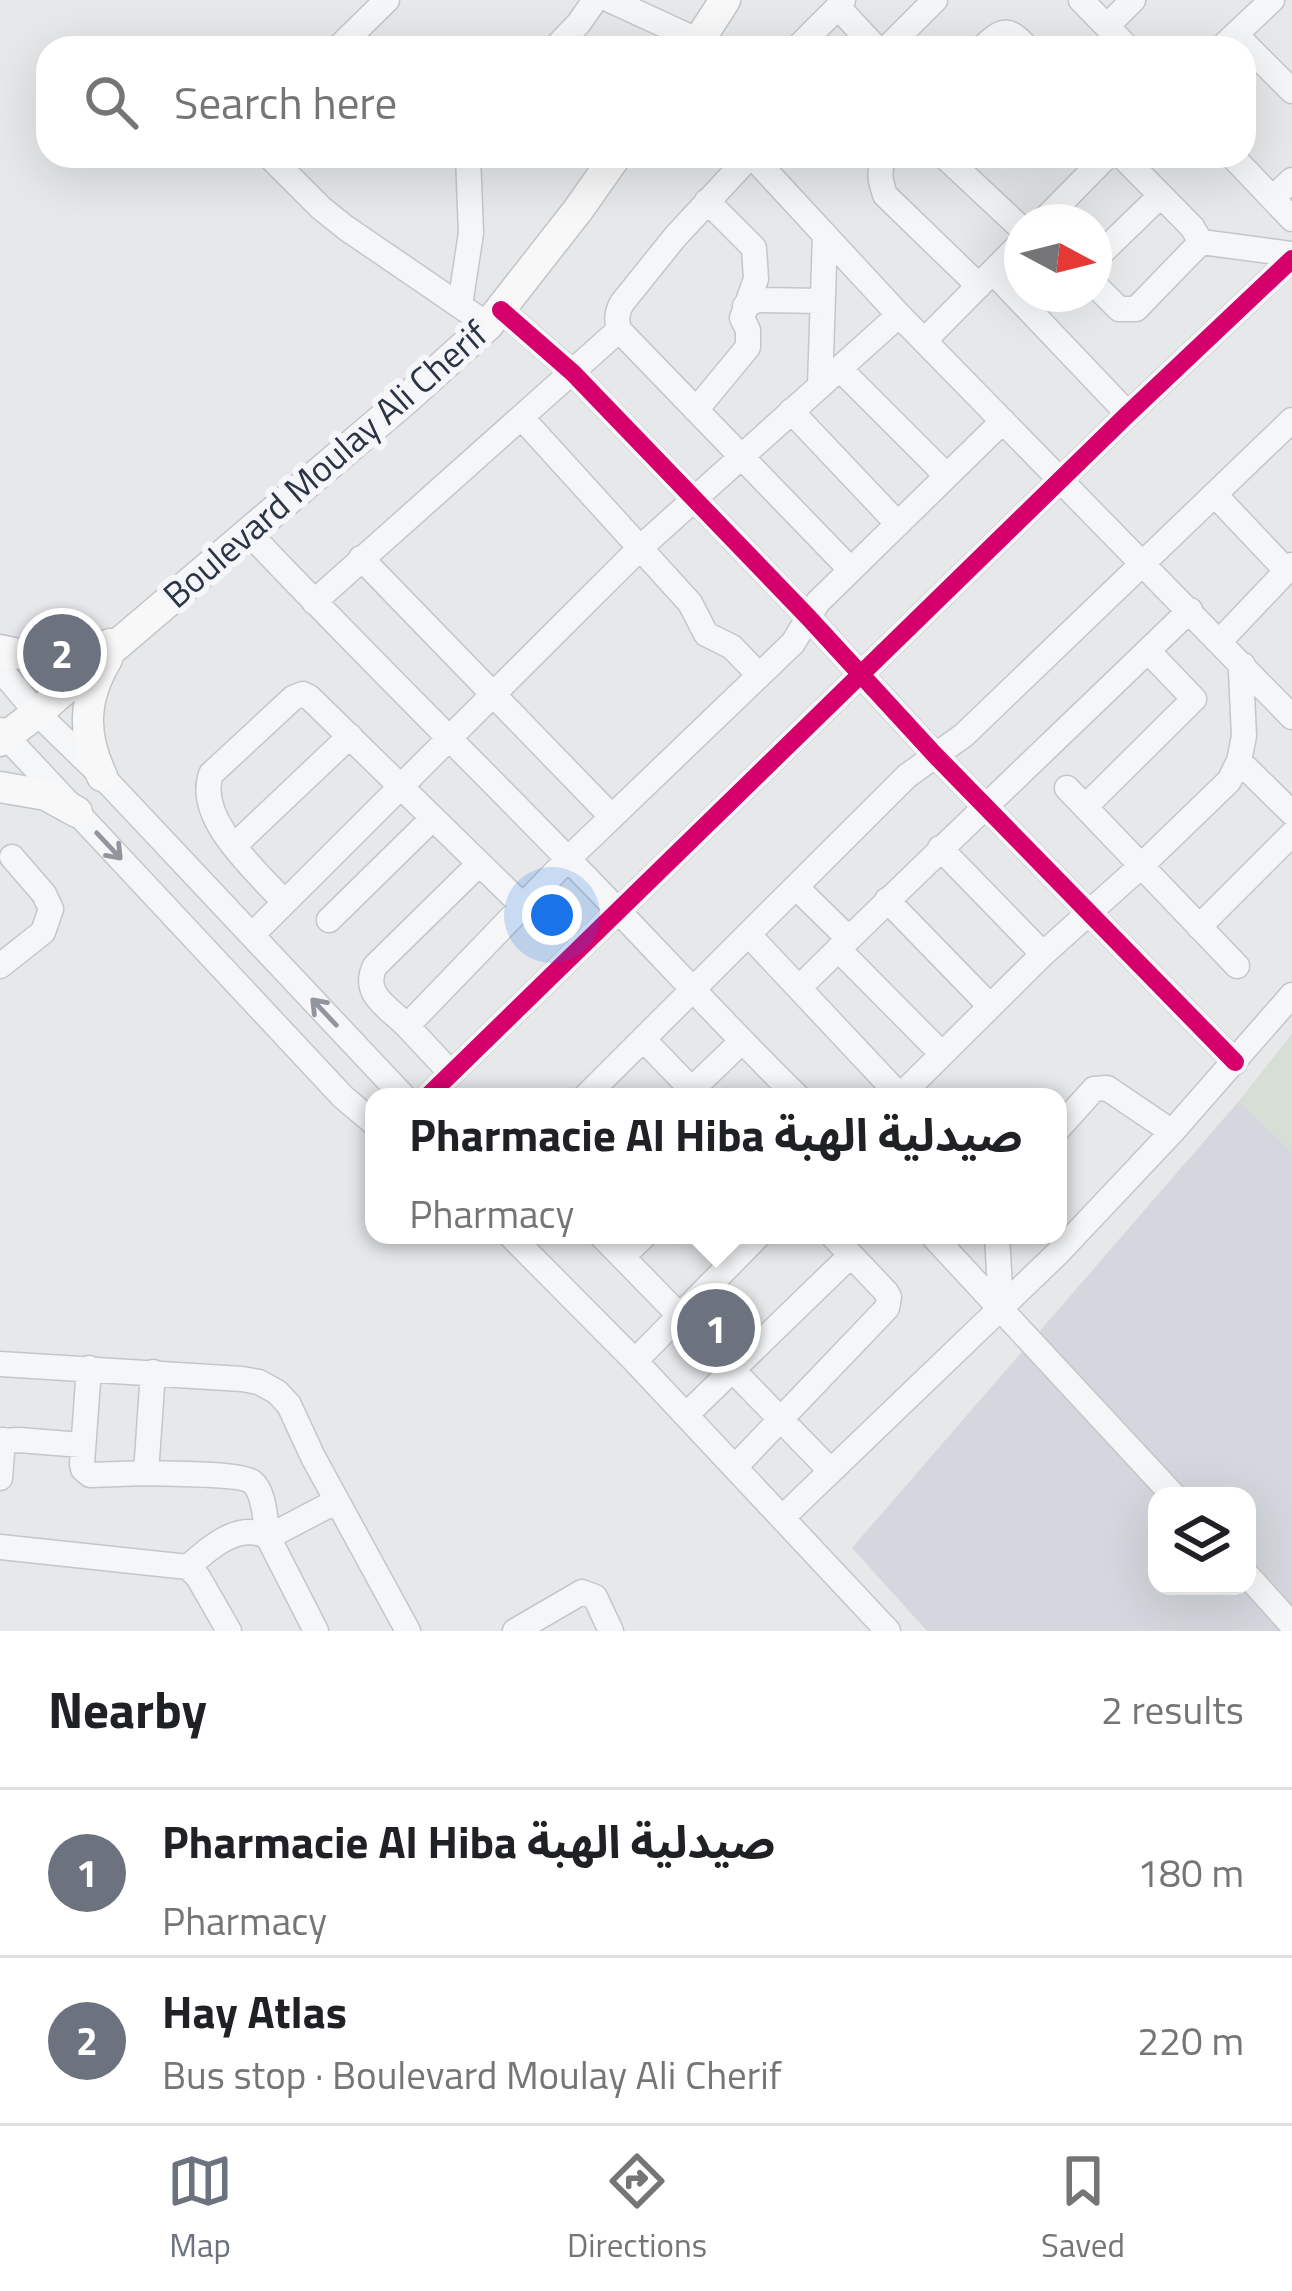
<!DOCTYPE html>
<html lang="en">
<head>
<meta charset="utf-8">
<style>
	body { margin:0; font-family:"Titillium Web","Noto Sans Arabic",sans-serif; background:#f2f2f2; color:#202124 }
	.controls { position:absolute; right:36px; bottom:36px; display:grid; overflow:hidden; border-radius:24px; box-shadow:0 12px 48px #0002 }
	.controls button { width:108px; height:108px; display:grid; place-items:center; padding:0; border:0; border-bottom:3px solid #e0e0e0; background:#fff; color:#202124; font:60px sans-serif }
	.compass { position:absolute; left:1004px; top:204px; width:108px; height:108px; border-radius:50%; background:#fff; box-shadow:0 12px 48px #0002; rotate:97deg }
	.you { position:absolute; left:552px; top:915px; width:42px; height:42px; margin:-30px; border:9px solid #fff; border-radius:50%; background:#1a73e8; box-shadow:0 0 0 18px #1a73e833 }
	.badge { display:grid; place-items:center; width:78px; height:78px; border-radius:50%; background:#6c737f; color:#fff; font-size:39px; font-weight:700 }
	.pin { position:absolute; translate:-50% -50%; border:6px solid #fff; box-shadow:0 3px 12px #0006 }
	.popup { position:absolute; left:365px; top:1088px; width:702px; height:156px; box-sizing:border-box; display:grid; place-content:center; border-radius:24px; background:#fff; filter:drop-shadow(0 3px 9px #0005); font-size:39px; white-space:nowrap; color:#757577 }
	.popup b { font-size:45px; color:#202124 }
	.popup::after { content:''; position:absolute; left:50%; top:100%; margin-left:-24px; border:24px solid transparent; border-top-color:#fff }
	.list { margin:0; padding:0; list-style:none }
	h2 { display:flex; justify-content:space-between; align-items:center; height:156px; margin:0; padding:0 48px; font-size:51px }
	h2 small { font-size:39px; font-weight:400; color:#757577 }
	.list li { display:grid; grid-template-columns:78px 1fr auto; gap:36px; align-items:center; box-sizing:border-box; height:168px; padding:0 48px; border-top:3px solid #e0e0e0 }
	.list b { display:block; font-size:45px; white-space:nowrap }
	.list p { margin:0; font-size:39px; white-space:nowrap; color:#757577 }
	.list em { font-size:39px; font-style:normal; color:#757577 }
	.icon { flex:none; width:66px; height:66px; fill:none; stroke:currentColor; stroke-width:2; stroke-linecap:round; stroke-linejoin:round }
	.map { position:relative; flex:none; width:1292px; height:1631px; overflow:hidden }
	.search { position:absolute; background:#fff; box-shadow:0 12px 48px #0002; left:36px; right:36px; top:36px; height:132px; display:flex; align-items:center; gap:30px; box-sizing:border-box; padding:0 42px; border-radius:36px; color:#757577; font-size:45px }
	.sheet { height:492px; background:#fff }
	nav { display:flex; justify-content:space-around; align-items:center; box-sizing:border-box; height:168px; border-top:3px solid #e0e0e0; background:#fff; font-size:33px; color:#757577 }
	nav a { display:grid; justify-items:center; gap:6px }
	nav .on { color:#6c737f }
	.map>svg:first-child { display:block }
</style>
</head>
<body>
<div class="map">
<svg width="1292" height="1631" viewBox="0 0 1292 1631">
	<rect width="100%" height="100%" fill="#e6e8ea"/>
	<path fill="#d4d7dd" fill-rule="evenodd" d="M1239 1101 1292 1152V1631H927L852 1548ZM1157 1496H1247V1586H1157Z"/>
	<path fill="#d6ded6" d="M1292 1034V1152L1239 1101Z"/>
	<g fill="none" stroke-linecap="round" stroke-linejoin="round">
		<g stroke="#c4c6c8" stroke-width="27">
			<path id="minor" d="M610 0 699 41
				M843 0 838 7 876 48
				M1081 0 1128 48
				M1107 26 1133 0
				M1236 35 1292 91
				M338 48 387 0
				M555 48 579 23 595 0
				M797 48 838 7
				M887 48 935 0
				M982 48C1003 29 1007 26 1027 48
				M1221 48 1272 0
				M269 156 321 208 346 228 488 325
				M750 156 675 237 622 303C617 312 616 319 619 330L850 569
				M752 156 899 315 1292 717
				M885 156C878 171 880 180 885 195L979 286
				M944 156 1022 229
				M1232 156 1292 219
				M1272 198 1292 180
				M1042 222 1107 156
				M1201 242 1292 254
				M1094 260 1160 196
				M993 272 1128 414
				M1094 284 1119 309H1136L1201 242 1192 227 1122 156
				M460 305 471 233 468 156
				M745 306 757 300 822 301
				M501 310 573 373 808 617 935 755 1235 1062
				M924 341 1022 242
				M840 369 946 475
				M820 386 825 235
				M696 410 748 347V330L742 318 756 279 754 248 707 201
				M791 411 898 524
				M522 418 690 603 706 634 732 647 759 675
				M1215 495 1286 570
				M248 532C353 643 462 750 569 860 646 938 719 1020 798 1097
				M361 558 612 817
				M314 602 619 330
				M1220 641 1292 565
				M0 669 37 713 102 776 404 1097
				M0 730 343 1097 374 1123
				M1239 761 1292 813
				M1067 788 1237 966
				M1085 807 1194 699 1148 651
				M235 845 350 736
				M940 848 1043 954
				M796 887 848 938
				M887 900 990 1006
				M284 902C257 871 195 819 211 774L293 698 303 694 309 697 523 906
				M329 920 433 818
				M1199 927 1292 834
				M252 935 640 548 899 315
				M749 935 901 1097
				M838 949 942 1054
				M0 966 43 932 51 909 44 894 12 857
				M799 988C928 860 1060 736 1190 610
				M407 1026C388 1007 361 994 375 966L478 865
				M644 1040 699 1097
				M450 1072 407 1026 568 859 793 643 818 602 1003 421
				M427 1097 1128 414 1292 259
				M585 1097 907 776 964 735 1292 420
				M684 1097 741 1042
				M899 1097 1043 954 1141 866 1229 781 1239 761 1244 736 1241 672 1243 665
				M1058 1129 1094 1089 1107 1088 1172 1132
				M510 1235 635 1361 888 1631
				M601 1235 831 1471
				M932 1235 1174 1496
				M997 1235 1001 1307
				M622 1257 645 1235
				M635 1361 759 1235
				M0 1364 242 1379 259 1382 277 1392 289 1405 313 1457 408 1631
				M89 1368 82 1464 83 1469 90 1475 146 1473 153 1372
				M686 1415 851 1255
				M0 1441 19 1440 81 1445
				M735 1467 887 1308 889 1297 886 1292 832 1235
				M146 1473C164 1474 241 1473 252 1482 265 1492 265 1521 268 1537L337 1501
				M0 1478 3 1440
				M782 1518 1058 1253 1172 1132 1292 995
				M0 1547 188 1567 198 1577 229 1631
				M188 1567C209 1548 239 1521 268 1537L316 1631
				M1247 1575 1292 1625
				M515 1631 582 1592 595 1597 611 1631"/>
		</g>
		<g stroke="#c2c5c8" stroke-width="33">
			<path id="major" d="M694 48 725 0
				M0 650C38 659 74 660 110 644
				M0 741 37 713 406 399 488 325 578 210 616 156
				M102 776C82 734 83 699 107 659
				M0 787 46 795 77 812"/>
		</g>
		<use href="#minor" stroke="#f5f6f7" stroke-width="24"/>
		<use href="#major" stroke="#f8f8f8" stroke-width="30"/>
		<g stroke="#f4f6f9" stroke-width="26">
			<path id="cycleway" d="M501 310 573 373 808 617 935 755 1235 1062
				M427 1097 1128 414 1292 259"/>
		</g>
		<use href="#cycleway" stroke="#d6006c" stroke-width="18"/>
	</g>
	<defs><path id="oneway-shaft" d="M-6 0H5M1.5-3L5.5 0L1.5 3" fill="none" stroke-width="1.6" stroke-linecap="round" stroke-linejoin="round" transform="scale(3)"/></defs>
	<g stroke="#90959e">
		<use href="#oneway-shaft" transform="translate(109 846) rotate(47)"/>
		<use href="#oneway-shaft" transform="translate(324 1012) rotate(-133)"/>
	</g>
	<g text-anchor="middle" stroke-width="12" stroke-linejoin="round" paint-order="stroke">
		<g font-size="36" fill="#2b3445" stroke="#f4f6f9">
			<text transform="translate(325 464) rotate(-41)" y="13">Boulevard Moulay Ali Cherif</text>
		</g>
	</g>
</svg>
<div class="controls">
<button><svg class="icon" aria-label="layers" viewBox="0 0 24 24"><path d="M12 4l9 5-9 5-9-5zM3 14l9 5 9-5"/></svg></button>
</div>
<svg class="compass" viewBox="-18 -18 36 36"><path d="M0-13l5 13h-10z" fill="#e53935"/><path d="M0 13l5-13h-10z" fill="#757577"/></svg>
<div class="you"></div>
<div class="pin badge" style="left:716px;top:1328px">1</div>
<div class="popup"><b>Pharmacie Al Hiba صيدلية الهبة</b>Pharmacy</div>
<div class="pin badge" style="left:62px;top:653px">2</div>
<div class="search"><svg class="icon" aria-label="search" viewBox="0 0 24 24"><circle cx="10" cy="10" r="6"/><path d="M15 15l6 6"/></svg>Search here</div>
</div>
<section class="sheet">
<h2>Nearby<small>2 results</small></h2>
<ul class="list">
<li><span class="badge">1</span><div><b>Pharmacie Al Hiba صيدلية الهبة</b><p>Pharmacy</p></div><em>180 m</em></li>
<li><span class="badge">2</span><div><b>Hay Atlas</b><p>Bus stop · Boulevard Moulay Ali Cherif</p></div><em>220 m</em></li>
</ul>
</section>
<nav>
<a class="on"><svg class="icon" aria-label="map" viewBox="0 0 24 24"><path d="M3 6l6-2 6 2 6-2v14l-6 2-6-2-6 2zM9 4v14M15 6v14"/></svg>Map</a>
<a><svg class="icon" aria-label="directions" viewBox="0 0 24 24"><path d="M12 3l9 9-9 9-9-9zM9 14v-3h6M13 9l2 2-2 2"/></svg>Directions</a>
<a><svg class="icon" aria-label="saved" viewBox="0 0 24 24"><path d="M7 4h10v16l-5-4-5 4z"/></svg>Saved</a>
</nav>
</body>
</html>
